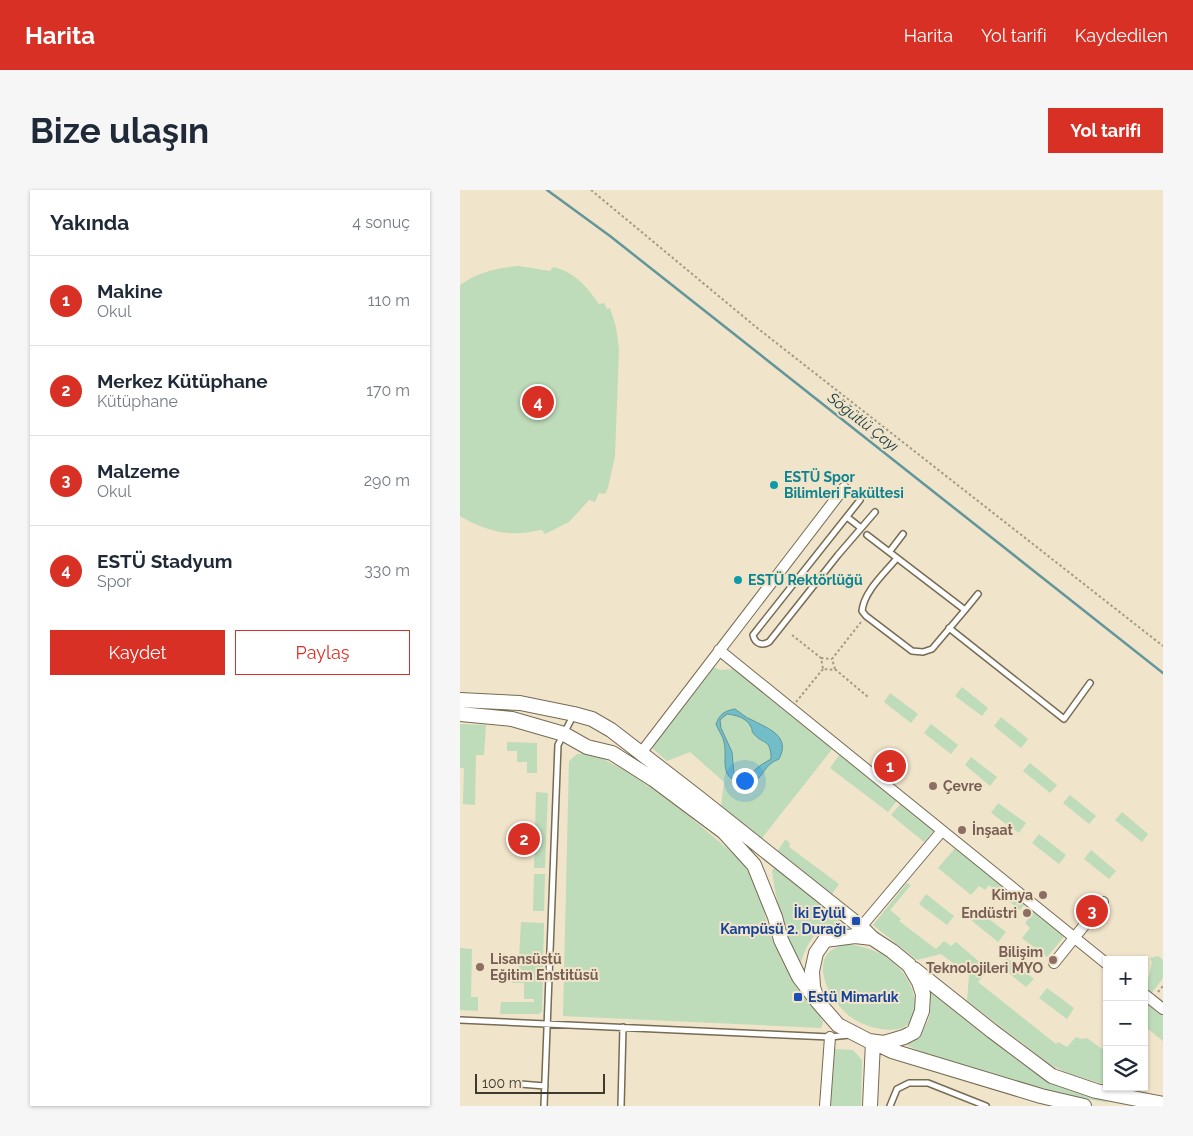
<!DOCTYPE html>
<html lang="tr">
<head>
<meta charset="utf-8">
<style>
	body { margin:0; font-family:Raleway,sans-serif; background:#f6f6f7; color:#1f2937 }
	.controls { position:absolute; right:15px; bottom:15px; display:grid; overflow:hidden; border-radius:0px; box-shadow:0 1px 4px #0004 }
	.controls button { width:45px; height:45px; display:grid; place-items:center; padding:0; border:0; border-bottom:1px solid #e0e1e3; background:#fff; color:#1f2937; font:25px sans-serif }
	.scale { position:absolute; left:15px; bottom:12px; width:130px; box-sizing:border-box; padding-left:5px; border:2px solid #3f3a30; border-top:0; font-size:14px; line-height:18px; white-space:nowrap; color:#3f3a30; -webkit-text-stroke:4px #f0e4ca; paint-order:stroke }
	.you { position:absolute; left:284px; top:590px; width:18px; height:18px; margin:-12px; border:4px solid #fff; border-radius:50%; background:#1a73e8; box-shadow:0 0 0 8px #1a73e833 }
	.badge { display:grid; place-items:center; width:32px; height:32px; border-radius:50%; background:#d93025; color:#fff; font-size:16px; font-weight:700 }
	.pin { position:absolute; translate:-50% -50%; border:2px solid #fff; box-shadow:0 1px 5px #0006 }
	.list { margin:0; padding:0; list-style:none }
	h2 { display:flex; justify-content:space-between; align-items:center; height:65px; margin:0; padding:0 20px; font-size:21px }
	h2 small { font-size:16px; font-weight:400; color:#747a83 }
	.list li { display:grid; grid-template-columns:32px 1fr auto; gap:15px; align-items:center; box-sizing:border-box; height:90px; padding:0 20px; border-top:1px solid #e0e1e3 }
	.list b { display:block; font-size:19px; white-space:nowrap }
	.list p { margin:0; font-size:16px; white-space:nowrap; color:#747a83 }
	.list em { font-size:16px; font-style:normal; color:#747a83 }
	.actions { display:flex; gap:10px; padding:15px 20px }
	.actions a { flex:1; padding:11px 0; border:1px solid #d93025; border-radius:0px; text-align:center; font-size:18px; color:#d93025 }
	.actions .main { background:#d93025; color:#fff }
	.icon { flex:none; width:28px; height:28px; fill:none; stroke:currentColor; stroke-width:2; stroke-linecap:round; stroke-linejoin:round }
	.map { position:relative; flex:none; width:703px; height:916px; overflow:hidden; border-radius:0px }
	header { display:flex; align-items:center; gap:30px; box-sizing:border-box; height:70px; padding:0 25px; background:#d93025; color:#fff }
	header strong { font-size:24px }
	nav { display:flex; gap:28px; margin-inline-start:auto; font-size:18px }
	.intro { display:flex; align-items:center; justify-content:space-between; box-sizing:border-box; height:120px; padding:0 30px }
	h1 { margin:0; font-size:35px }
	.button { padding:12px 22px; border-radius:0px; background:#d93025; color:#fff; font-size:18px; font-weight:700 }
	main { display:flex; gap:30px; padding:0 30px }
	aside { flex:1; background:#fff; border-radius:0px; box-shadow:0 1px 4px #0004 }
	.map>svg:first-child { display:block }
</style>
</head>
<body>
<header>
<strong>Harita</strong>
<nav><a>Harita</a><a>Yol tarifi</a><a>Kaydedilen</a></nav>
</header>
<div class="intro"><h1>Bize ulaşın</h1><a class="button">Yol tarifi</a></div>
<main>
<aside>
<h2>Yakında<small>4 sonuç</small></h2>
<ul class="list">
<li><span class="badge">1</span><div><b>Makine</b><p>Okul</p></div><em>110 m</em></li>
<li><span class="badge">2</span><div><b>Merkez Kütüphane</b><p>Kütüphane</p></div><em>170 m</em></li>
<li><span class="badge">3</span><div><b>Malzeme</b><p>Okul</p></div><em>290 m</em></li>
<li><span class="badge">4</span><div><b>ESTÜ Stadyum</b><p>Spor</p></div><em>330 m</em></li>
</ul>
<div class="actions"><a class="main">Kaydet</a><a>Paylaş</a></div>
</aside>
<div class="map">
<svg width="703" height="916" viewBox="0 0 703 916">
	<rect width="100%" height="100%" fill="#f0e4ca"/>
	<path fill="#bedbba" d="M59 76 90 81 93 77C115 82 127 97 139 114L144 113 147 119 150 118 156 137 159 159 155 266 148 298 145 304 139 303 135 312 129 310 109 332 85 344 82 340C75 340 69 343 62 343 41 345 18 337 0 326V95C18 82 37 78 59 76Z
		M250 476 261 480 274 479 373 558 302 648 261 616 264 592 230 562 207 571 191 557Z
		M502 497 528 518 522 526 495 506Z
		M430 503 458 524 451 533 424 512Z
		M541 527 568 549 561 558 534 536Z
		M0 534 26 535 24 565H16L15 615 3 614 4 578H0Z
		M471 534 498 555 491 564 464 543Z
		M47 552 77 553V583H67V572H57V561H47Z
		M125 563 143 569 173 585 223 621 283 672 293 691 302 713 310 745 333 790 357 820 363 832 361 838 103 826 109 571 117 564Z
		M380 564 439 608 428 622 370 578Z
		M511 567 537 587 530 596 505 575Z
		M570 573 597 595 590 603 563 581Z
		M76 602 88 603 85 678H74Z
		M610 605 636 626 629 634 603 613Z
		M443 611 476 638 464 652 431 625Z
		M538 613 566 633 559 643 531 623Z
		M662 622 688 644 682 652 655 630Z
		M579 644 606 665 599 674 572 653Z
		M325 650 328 651 330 654 329 657 379 694 372 704 317 662Z
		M497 656 568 710 560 720 529 695 525 700 519 696 511 705 478 678Z
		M631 660 656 681 649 689 624 669Z
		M318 677 386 733C356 736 349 748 340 775 325 744 316 714 312 680Z
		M74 684H85L84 721H73Z
		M447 693 451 695 430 720 441 729 439 731 476 759 484 751 491 756 496 752 522 774 518 779 525 784 518 792 596 854 598 852 607 857 616 847 621 849 627 848 642 859 647 854V895L609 884 591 875 507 811 509 785 481 764 457 770 413 735Z
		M466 704 494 726 487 735 459 714Z
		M577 717 608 742 587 767 562 748 570 738 565 733Z
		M518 721 546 742 538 752 511 730Z
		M61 732 84 733 82 821 79 824H40L41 812H74V809H64V793H52V787H58Z
		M389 754C397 756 405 757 412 760 441 771 459 798 455 828 452 831 449 834 446 836 433 844 410 838 397 831 379 822 354 786 366 766 371 758 380 756 389 754Z
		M0 758 12 759 11 807H18V821L0 820Z
		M698 766 703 770V788L691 804 686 799 692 772 690 768Z
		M547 768 574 789 566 797 540 776Z
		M587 798 614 818 607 829 579 808Z
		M469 801 575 883 601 894 650 913C611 907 572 895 534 885 503 876 470 868 443 853 467 843 474 827 469 801Z
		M684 808 703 822V851L684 836Z
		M375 859 393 860 402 870 401 916H371Z"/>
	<path fill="#71bec9" stroke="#62969b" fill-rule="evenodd" d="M275 519C281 523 286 528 292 530 309 539 331 546 319 569 303 575 305 586 294 591 289 594 284 594 279 592 258 586 268 567 264 552 263 546 258 540 256 534 260 524 264 521 275 519ZM267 524C276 525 287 528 291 537 293 541 291 541 294 544 303 555 311 548 311 569 306 572 300 575 296 579 288 586 285 592 274 584L272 562 261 538 260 530Z"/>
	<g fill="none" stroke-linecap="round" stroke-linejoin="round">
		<path stroke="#62969b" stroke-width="2.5" d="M87 0 150 46 703 483"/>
		<g stroke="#766b53" stroke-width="8">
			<path id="lane" d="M400 310 293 445C295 454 302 456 309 452L378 365 415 322
				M387 327 401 338
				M407 345 505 420 518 404
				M430 361 443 344
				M437 368C425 383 404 401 402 421L406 426 452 461 463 462 472 459 505 420
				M489 438 604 529 630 493
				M0 830 370 847 389 845
				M60 894 85 896
				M84 916 98 555 113 526
				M161 916 163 837
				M430 916 437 899 449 893H468L526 916"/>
		</g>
		<g stroke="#766b53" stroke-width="12">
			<path id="street" d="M259 460 647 774
				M181 563 384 298
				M401 737 481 642
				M594 773 643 712
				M684 804 703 819
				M365 916 370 847"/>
		</g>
		<g stroke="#766b53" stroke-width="16">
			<path id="secondary" d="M0 510 60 513 114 524 132 529 151 540 239 608 401 737 412 748
				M0 524 52 529 104 544 127 557 152 563 193 589 264 642 294 675 315 727 321 750 339 787 358 812
				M395 746 412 748 432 761 449 775 459 792 463 804 462 821 454 842 444 847 424 853 409 851 378 835 358 812 353 797 352 781 356 763 365 750Z
				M454 779 532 841 592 886 636 901 703 914
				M410 916 413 852 432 861 581 906 624 916"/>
		</g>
		<path stroke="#a39a87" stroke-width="2" stroke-dasharray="2.5 2.5" stroke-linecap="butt" d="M131 0 296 137 703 456
			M332 445 361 468 363 479 376 480 408 507
			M361 468 372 469
			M375 479 372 469 401 432
			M336 512 363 479
			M698 802 703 796"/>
		<use href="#lane" stroke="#fff" stroke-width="5"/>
		<use href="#street" stroke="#fff" stroke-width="10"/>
		<use href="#secondary" stroke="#fff" stroke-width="14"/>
	</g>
	<g fill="#0f9aa8" stroke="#f0e4ca" stroke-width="2">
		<circle cx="314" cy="295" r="5"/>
		<circle cx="278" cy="390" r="5"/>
	</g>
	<g fill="#8d6e63" stroke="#f0e4ca" stroke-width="2">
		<circle cx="473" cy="596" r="5"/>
		<circle cx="502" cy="640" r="5"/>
		<circle cx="583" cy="705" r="5"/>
		<circle cx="567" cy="723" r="5"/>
		<circle cx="593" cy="770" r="5"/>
		<circle cx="20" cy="777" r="5"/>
	</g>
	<g fill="#1a4fb4" stroke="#f0e4ca" stroke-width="2">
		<rect x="391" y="726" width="10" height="10" rx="2.5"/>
		<rect x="333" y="802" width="10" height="10" rx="2.5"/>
	</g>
	<g text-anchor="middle" stroke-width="4" stroke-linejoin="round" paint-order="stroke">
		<g font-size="14" font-weight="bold" fill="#0d838f" stroke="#f0e4ca" text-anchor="start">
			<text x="324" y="292">ESTÜ Spor<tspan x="324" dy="16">Bilimleri Fakültesi</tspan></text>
			<text x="288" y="395">ESTÜ Rektörlüğü</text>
		</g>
		<g font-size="14" font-weight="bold" fill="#785e54" stroke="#f0e4ca" text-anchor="start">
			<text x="483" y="601">Çevre</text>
			<text x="512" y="645">İnşaat</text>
			<text x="573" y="710" text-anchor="end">Kimya</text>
			<text x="557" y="728" text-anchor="end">Endüstri</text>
			<text x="583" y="767" text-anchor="end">Bilişim<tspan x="583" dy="16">Teknolojileri MYO</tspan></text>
			<text x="30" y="774">Lisansüstü<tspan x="30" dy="16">Eğitim Enstitüsü</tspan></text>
		</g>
		<g font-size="14" font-weight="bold" fill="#164399" stroke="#f0e4ca" text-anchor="end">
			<text x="386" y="728">İki Eylül<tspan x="386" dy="16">Kampüsü 2. Durağı</tspan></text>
			<text x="348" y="812" text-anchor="start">Estü Mimarlık</text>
		</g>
		<g font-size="15" font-style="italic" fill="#11363c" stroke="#f0e4ca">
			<text transform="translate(403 232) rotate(38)" y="5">Söğütlü Çayı</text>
		</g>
	</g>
</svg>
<div class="controls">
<button>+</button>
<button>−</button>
<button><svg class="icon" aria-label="layers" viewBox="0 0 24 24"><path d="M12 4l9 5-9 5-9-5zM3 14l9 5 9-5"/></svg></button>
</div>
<div class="scale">100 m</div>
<div class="you"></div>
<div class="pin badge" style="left:430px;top:576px">1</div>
<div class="pin badge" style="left:64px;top:649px">2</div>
<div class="pin badge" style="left:632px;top:721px">3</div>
<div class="pin badge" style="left:78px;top:212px">4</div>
</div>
</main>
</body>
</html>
